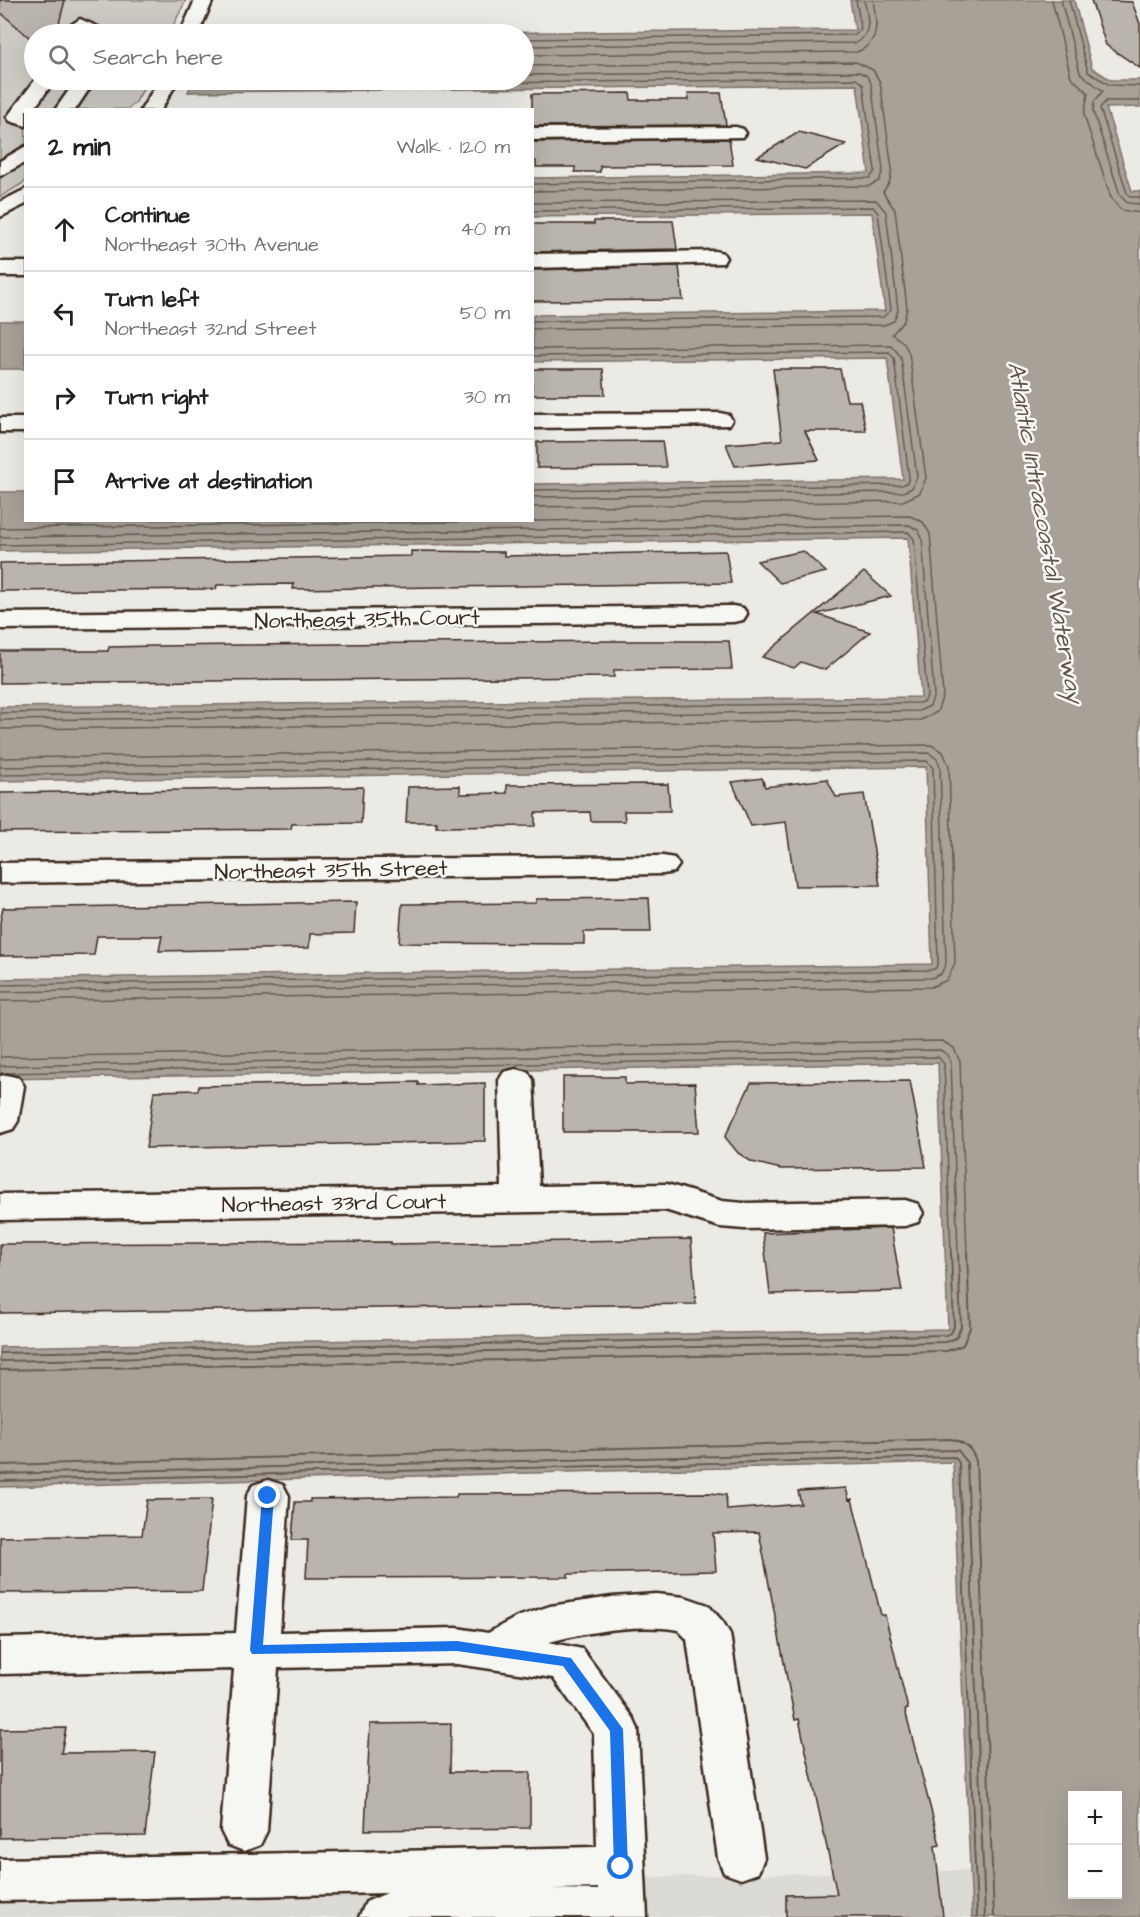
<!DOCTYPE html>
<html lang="en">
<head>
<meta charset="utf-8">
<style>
	body { margin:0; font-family:"Architects Daughter",sans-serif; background:#f6f6f6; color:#202124 }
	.controls { position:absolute; right:18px; bottom:18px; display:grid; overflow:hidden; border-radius:0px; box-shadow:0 6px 24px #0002 }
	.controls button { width:54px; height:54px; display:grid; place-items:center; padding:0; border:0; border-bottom:2px solid #e0e0e0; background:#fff; color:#202124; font:30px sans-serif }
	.stop { position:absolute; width:18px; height:18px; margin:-14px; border:4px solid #1a73e8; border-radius:50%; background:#fff }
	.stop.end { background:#1a73e8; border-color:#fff; box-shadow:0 2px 6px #0008 }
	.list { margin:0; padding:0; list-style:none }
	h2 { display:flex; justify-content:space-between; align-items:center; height:78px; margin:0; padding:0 24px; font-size:26px }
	h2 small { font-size:20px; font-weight:400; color:#757577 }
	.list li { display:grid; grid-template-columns:39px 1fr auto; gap:18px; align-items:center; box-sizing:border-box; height:84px; padding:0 24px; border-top:2px solid #e0e0e0 }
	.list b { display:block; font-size:22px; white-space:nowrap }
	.list p { margin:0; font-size:20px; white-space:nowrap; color:#757577 }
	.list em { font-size:20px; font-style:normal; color:#757577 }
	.icon { flex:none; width:33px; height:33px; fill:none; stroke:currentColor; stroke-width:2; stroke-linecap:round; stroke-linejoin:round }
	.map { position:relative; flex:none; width:1140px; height:1917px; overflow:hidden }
	.search { position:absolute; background:#fff; box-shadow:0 6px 24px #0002; left:24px; top:24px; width:510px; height:66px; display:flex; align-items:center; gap:15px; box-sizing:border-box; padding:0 21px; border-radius:33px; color:#757577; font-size:22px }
	.panel { position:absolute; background:#fff; box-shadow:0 6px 24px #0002; left:24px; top:108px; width:510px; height:414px; border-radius:0px }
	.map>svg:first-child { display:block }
</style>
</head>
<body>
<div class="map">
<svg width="1140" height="1917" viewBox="0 0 1140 1917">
	<rect width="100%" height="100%" fill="#ebeae5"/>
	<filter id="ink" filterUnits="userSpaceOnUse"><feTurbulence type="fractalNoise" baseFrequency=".0167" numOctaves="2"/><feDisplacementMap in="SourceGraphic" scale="12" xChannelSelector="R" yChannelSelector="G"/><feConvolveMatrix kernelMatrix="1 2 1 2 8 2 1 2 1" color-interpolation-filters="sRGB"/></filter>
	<g filter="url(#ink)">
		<path fill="#dcdad4" d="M970 1870 972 1917H0V1891Z"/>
		<path fill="#cdcac4" stroke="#847a71" stroke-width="1.5" d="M0 0H186L169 34H34V80H148L136 102 128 109 26 110 25 182 0 197Z"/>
		<path fill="#a8a198" stroke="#7c7167" stroke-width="1.5" fill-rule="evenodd" d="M850 0H1074L1092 68 1111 80H1140V107L1106 108 1132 191H1140V1917H972L953 1462 0 1487V1347L948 1329 938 1063 0 1079V979L932 964 926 767 0 781V707L921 697 908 538 0 551V492H25L26 520H532L533 484 903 479 887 358 533 362V315L885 311 872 213 533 217V178L869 173 857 85 188 92 193 80H524V34H300L855 30ZM1072 1796H1118V1894H1072Z
			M0 321H25V369H0Z"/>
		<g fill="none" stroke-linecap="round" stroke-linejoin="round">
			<path stroke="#675a4f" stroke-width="1.5" d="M1052 0 1071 77 1088 93 1084 115 1111 198 1121 210 1140 213
				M1061 0 1080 73 1103 91 1094 102 1093 111 1120 195 1127 203 1140 204
				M1069 0 1088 72 1110 85 1140 86
				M524 39 855 35 861 29 856 0
				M524 46 856 43C873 34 868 16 864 0
				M524 55 857 52C881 42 877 22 873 0
				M524 66 856 62 873 70 880 82 892 169 890 181 883 192 895 210 907 308 904 321 892 334 904 343 909 353 926 478 920 493 903 501 532 507
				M524 75 859 72 867 76 871 83 883 170 879 181 869 186 532 191
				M198 80 201 86 856 79 863 84 875 171 870 178 532 184
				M1140 101H1106L1100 108 1127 193 1131 197H1140
				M532 203 876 200 886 212 898 310 894 321 884 325 532 329
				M532 211 873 207 878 213 891 310 883 317 532 321
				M532 349 891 345 901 357 917 477 912 488 903 492 532 497
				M532 356 889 352 894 358 909 477 907 483 902 485 532 490
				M0 528 910 516 923 522 930 534 943 695 937 712 921 720 0 729
				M0 537 909 525 918 530 922 538 934 695 930 706 919 711 0 720
				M0 545 908 532 914 539 927 695 925 701 919 703 0 713
				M0 758 931 745 943 752 949 766 955 963 947 980 931 987 0 1001
				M0 767 929 753 937 759 940 767 946 963 941 974 931 978 0 992
				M0 775 927 761 933 768 938 963 936 968 931 970 0 985
				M0 1057 942 1041 954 1048 960 1062 967 1254
				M0 1066 940 1050 948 1055 951 1063 958 1254
				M0 1073 938 1057 944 1064 951 1254"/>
			<path stroke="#675a4f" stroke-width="2" d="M0 1353 946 1335 951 1333 954 1327 951 1252
				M0 1361 946 1342 956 1338 961 1327 958 1252
				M0 1370 947 1351 963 1345 970 1328 967 1252
				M0 1465 951 1439C964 1442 972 1448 976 1461L994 1917
				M0 1474 958 1450 967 1463 985 1917
				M0 1481 955 1457 959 1463 977 1917"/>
		</g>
		<path fill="#bab4ae" stroke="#3b2a1e" stroke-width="1.5" d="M0 0H65L57 31H53L54 34H34V37L30 38 0 12Z
			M1091 0 1132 2 1140 24V68L1106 45Z
			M630 93 631 100H689L688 93H721L726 125 532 126V94Z
			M799 132 846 144 805 169 757 157Z
			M729 139 733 165 600 166V172H575V167H536V161H532V142Z
			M594 221H673L677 249 532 252V224H594Z
			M679 266 683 300 532 301V270Z
			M532 369H603L605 395H532Z
			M773 369H840L847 401H860L866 431H805L819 460 735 466 726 444 782 440Z
			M662 441 666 467 537 468V442Z
			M411 551 504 552V556L726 551 731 583 293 589 294 584 217 585 216 589 0 591V563L411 556Z
			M803 551 826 572 780 583 757 561Z
			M864 572 891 596 817 614 870 632 825 670 801 662 794 668 762 657Z
			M608 641H729L732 669 614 670V677L0 683V651H108L109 647 155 646Z
			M762 778 765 787 827 779 836 797 864 794 880 885 795 886 786 822 751 826 732 782Z
			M668 784 670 811H624L625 821H591L590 812 535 813V826L436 827 437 822H406L408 787 460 786V794L507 793V785Z
			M363 787 361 823 292 824 291 829 0 832V793Z
			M649 898 651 932H584V944L399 943 402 904 536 903V899Z
			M356 902 354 933 310 934 309 948 159 951 162 936H97L94 955 0 956V922L3 908Z
			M563 1077H625V1084L695 1083 699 1132H563Z
			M910 1081 926 1167 781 1169 752 1162 738 1153 725 1137 751 1083Z
			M418 1082V1085L485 1083V1141L146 1148 154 1091 198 1090 199 1086Z
			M891 1228 902 1291 770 1294 763 1233Z
			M691 1239 696 1304 0 1313V1244L391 1242V1244Z
			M846 1488 849 1500 852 1499 881 1615H885L908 1709 905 1710 940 1845 935 1846 943 1917H786V1895L837 1894 799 1719 795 1720 759 1532 713 1533 716 1571 568 1574V1577L306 1578 308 1540H292L295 1502H310V1499L456 1497 457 1494 711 1493 726 1495 727 1510 801 1504 798 1491Z
			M212 1499 202 1591 0 1593V1537L142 1535 147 1500Z
			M451 1723 450 1772H530V1828L365 1830 370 1724Z
			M66 1728 61 1753 155 1752 145 1836 0 1838V1729Z"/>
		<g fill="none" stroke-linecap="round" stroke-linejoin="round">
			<g stroke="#3b2a1e" stroke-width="5">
				<path id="minor" d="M195 0H213L198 34H180Z
					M80 19 105 30 107 34C94 35 80 36 71 25Z
					M35 80H55L33 110H26V126L10 121 7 117Z
					M76 80H95L75 110H55Z
					M159 80H178L161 110H141Z
					M736 127 743 129 746 133 743 137 532 140V128Z
					M26 146V162L0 176V161Z
					M26 189V204L0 217V202Z
					M715 251 723 253 726 258 723 263 532 268V254Z
					M0 262H26V276H0Z
					M720 413 729 415 732 420 729 425 532 428V414Z
					M0 418H26V432H0Z
					M733 606 743 608 747 614 743 620 733 622 0 629V613Z
					M663 856 674 858 679 865 674 872 663 874 0 883V863Z
					M516 1069 528 1072 533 1080 539 1186 667 1184 722 1201 744 1203 905 1200 918 1204 923 1213 918 1222 905 1226 744 1229 720 1227 665 1210 0 1220V1194L502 1187 499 1080 504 1072Z
					M7 1075 19 1078 24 1086 18 1121 13 1129 0 1133V1076Z
					M268 1480 283 1485 289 1496 280 1632 457 1628 488 1633 517 1617 550 1606 612 1597 656 1594 685 1597 708 1605 723 1622 730 1634 764 1858 758 1873 741 1879 724 1873 718 1858 687 1639 678 1630C637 1623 588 1632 549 1642L582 1649 632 1716 638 1729 647 1917H359L366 1902 387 1893 0 1901V1859L597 1847 594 1734 553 1678 457 1664 278 1668 267 1831 260 1845 244 1851 228 1845 221 1831 234 1669 0 1674V1638L236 1633 247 1496 253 1485ZM598 1888V1890L552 1889Z"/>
			</g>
			<use href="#minor" fill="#f6f6f2" fill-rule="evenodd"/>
		</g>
	</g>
	<path fill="#1a73e8" d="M268 1491 274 1496 263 1645 457 1641 571 1658 623 1729 628 1867 626 1871H616L614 1867 610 1731 563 1666 457 1651 252 1654 250 1650 262 1496Z"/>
	<g text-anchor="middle" stroke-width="5" stroke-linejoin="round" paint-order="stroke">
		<g font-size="22" fill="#3b2a1e" stroke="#f6f6f2">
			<text transform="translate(367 618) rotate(-1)" y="8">Northeast 35th Court</text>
			<text transform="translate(331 869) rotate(-1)" y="8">Northeast 35th Street</text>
			<text transform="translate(334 1202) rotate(-1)" y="8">Northeast 33rd Court</text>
		</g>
		<g font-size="24" font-style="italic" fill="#615449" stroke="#f6f6f2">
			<text transform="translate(1046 532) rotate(80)" y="8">Atlantic Intracoastal Waterway</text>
		</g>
	</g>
</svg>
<div class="controls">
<button>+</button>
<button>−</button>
</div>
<div class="stop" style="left:621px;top:1867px"></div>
<div class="stop end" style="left:268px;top:1496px"></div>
<div class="search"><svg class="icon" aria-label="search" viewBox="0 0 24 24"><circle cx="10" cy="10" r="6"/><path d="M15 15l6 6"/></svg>Search here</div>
<section class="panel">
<h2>2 min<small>Walk · 120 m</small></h2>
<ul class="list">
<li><svg class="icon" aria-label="ahead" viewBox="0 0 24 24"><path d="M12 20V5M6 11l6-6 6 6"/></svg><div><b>Continue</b><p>Northeast 30th Avenue</p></div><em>40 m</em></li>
<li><svg class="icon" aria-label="left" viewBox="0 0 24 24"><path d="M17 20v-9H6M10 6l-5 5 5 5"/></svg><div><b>Turn left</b><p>Northeast 32nd Street</p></div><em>50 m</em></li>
<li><svg class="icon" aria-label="right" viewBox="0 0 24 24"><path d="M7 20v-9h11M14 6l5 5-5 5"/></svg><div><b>Turn right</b></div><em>30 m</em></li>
<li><svg class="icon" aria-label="arrive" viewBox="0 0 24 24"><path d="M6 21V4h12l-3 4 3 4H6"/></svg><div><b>Arrive at destination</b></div></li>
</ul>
</section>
</div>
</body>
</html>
